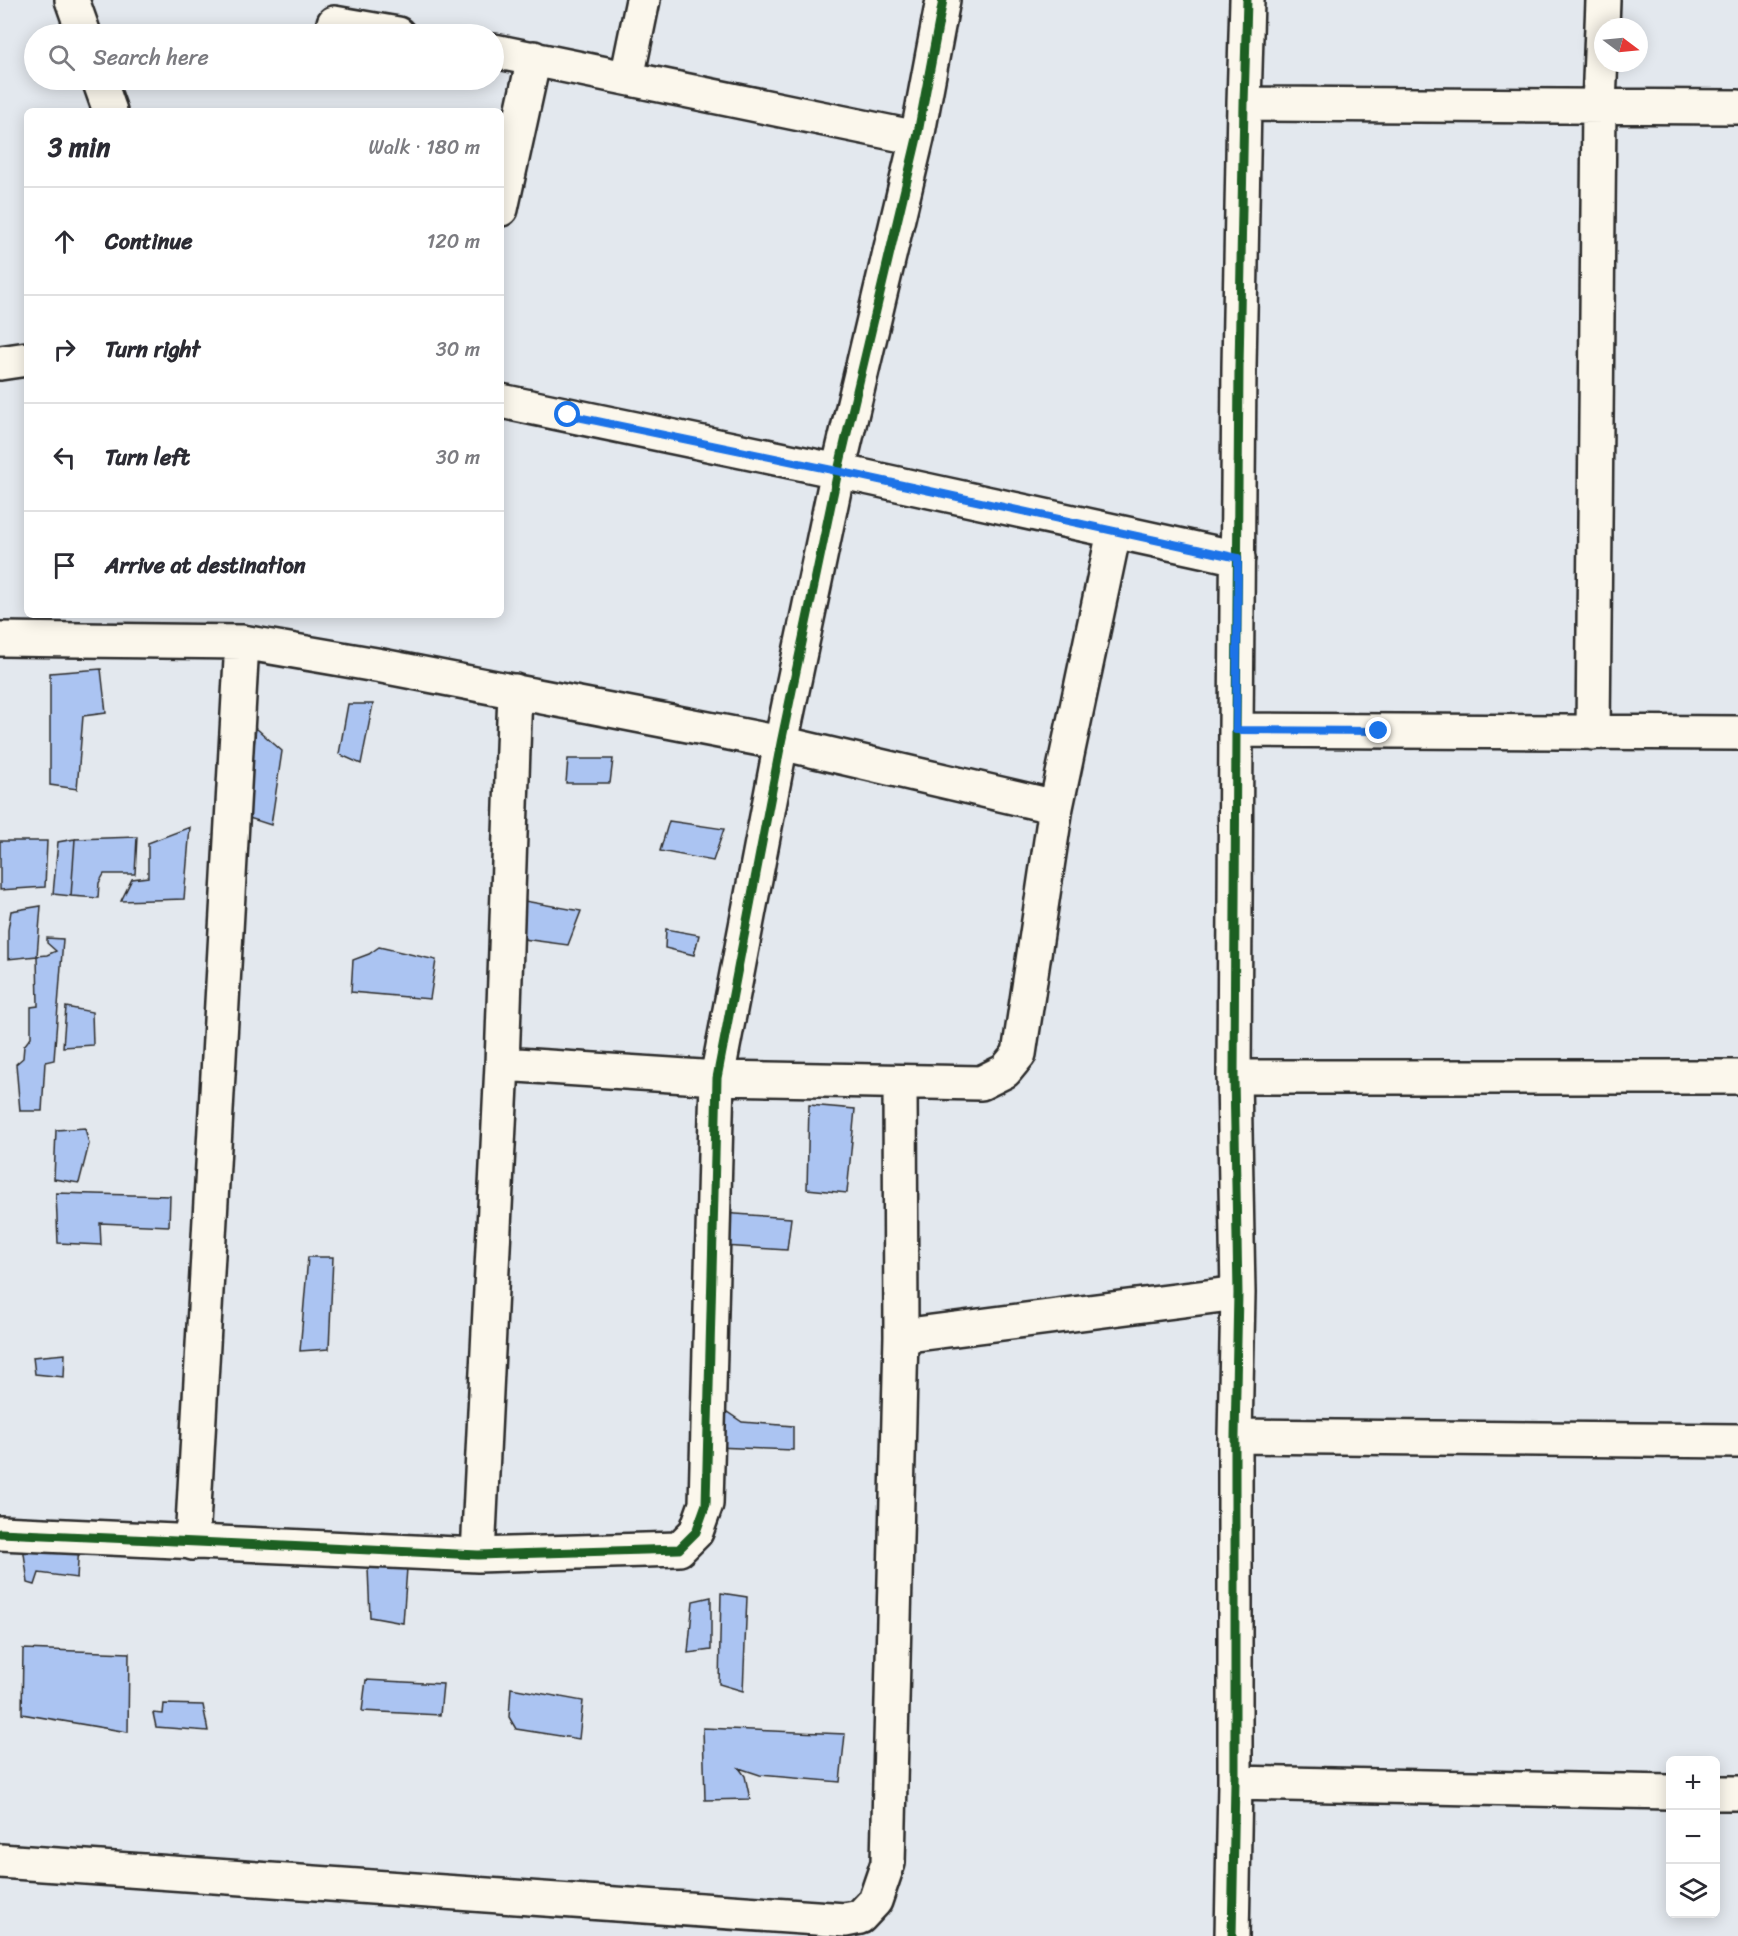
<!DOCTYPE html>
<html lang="en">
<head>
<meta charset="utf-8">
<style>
	body { margin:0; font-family:Sriracha,sans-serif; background:#f2f2f3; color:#2b2b33 }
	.controls { position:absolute; right:18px; bottom:18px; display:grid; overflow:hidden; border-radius:9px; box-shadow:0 3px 15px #0003 }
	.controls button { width:54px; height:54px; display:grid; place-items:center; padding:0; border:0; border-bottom:2px solid #e1e1e2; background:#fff; color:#2b2b33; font:30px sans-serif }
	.compass { position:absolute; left:1594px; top:18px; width:54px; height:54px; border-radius:50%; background:#fff; box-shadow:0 3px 15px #0003; rotate:106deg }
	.stop { position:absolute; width:18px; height:18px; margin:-14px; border:4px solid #1a73e8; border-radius:50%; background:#fff }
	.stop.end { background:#1a73e8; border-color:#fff; box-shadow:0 2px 6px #0008 }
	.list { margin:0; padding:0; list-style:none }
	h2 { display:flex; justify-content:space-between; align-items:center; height:78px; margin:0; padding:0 24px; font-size:26px }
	h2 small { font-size:20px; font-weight:400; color:#7c7c81 }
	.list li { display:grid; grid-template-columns:39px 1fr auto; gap:18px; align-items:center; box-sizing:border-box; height:108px; padding:0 24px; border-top:2px solid #e1e1e2 }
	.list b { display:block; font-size:22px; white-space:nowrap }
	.list em { font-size:20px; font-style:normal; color:#7c7c81 }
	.icon { flex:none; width:33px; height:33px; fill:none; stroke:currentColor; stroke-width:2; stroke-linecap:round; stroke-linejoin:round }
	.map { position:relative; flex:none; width:1738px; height:1936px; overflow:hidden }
	.search { position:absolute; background:#fff; box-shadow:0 3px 15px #0003; left:24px; top:24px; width:480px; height:66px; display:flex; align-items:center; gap:15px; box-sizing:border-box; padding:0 21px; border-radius:33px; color:#7c7c81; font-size:22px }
	.panel { position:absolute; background:#fff; box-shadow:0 3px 15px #0003; left:24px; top:108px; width:480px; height:510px; border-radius:9px }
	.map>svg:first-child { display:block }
</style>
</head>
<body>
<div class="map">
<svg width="1738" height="1936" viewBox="0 0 1738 1936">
	<rect width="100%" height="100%" fill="#e3e8ee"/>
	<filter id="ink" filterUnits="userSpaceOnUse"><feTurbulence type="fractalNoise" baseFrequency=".0167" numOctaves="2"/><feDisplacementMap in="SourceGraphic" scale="12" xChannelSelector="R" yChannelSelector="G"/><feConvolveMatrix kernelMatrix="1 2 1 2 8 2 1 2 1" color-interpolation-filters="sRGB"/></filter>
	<g filter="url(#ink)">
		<path fill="#abc4f2" stroke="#2b2b2b" stroke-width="1.5" d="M101 669 106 713 83 716 77 789 50 785V673Z
			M348 704H373L361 764 339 754Z
			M256 728 282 751 271 825 246 817Z
			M568 759H613L610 783H566Z
			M669 821 724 829 713 861 660 851Z
			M190 827 184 899 121 901 132 879 148 877V843Z
			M137 837 135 874H104L99 883 98 898 71 896 75 839Z
			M75 839 71 896 53 894 58 842Z
			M0 841H47L45 887 0 890Z
			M519 900 581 911 568 945 516 938Z
			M41 906 37 956 8 959V930L11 911Z
			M666 929 699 935 694 955 665 948Z
			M47 938 63 939 54 1060 45 1062 42 1111H20L16 1064 23 1058 24 1046 31 1037V1007L38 1006 37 956 47 955 56 951 47 943Z
			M379 947 436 960 430 999 351 992 353 960 369 954Z
			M66 1007 92 1012 93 1045 63 1047Z
			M809 1105 855 1109 847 1193 807 1189Z
			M85 1128 89 1144 79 1183 54 1179 56 1130Z
			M56 1193 170 1196 169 1226 100 1223 101 1245 58 1243Z
			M722 1213 791 1218 787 1250 723 1246Z
			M308 1257H333L329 1349 300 1351Z
			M65 1354 64 1377 35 1374 33 1357Z
			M715 1407 727 1412 742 1422 793 1426V1450L715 1447Z
			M79 1544 77 1578 39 1573 35 1585 28 1583 23 1546Z
			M368 1568H407L403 1623 370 1617Z
			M721 1593 747 1597 743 1691 719 1684Z
			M711 1597V1650L688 1653 693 1601Z
			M23 1649 129 1653 128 1732 22 1714Z
			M366 1680 443 1684 440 1715 362 1711Z
			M511 1688 583 1701 579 1739 516 1729 509 1717Z
			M164 1704 203 1705 208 1731 156 1727 153 1713 163 1714Z
			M703 1728 845 1734 840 1782 760 1775 739 1768 745 1776 750 1799 705 1800Z"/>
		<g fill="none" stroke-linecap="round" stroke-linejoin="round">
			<g stroke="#2b2b2b" stroke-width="38">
				<path id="minor" d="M72 0 84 34
					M334 23 398 34
					M494 51 917 138
					M627 78 643 0
					M99 80 110 111
					M1244 104 1738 107
					M501 209 534 58
					M0 363 27 359
					M501 401 838 471 1238 558
					M0 639 242 642 382 666 781 743 1056 807
					M1236 730 1738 733
					M1593 733 1599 106 1603 0
					M502 1064 717 1078 981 1083 1005 1071 1019 1054 1056 807 1114 532
					M1234 1077H1738
					M901 1336 1238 1293
					M1235 1436 1738 1441
					M0 1533 478 1555 679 1549 696 1532 706 1504 717 1078 781 743 838 471 917 138 943 0
					M192 1543 242 642
					M478 1555 502 1064 515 691
					M1235 1783 1670 1792
					M1716 1793H1738
					M0 1861 845 1920 860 1917 875 1901 888 1863 901 1336 900 1082
					M1232 1936 1235 1783V1436L1238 1293 1234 1077 1236 730 1239 367 1244 104 1247 0"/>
			</g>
			<use href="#minor" stroke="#fbf7ec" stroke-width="33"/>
			<g stroke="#fbf7ec" stroke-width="13">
				<path id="cycleway" d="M0 1533 478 1555 679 1549 696 1532 706 1504 717 1078 781 743 838 471 917 138 943 0
					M1232 1936 1235 1783V1436L1238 1293 1234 1077 1236 730 1239 367 1244 104 1247 0"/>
			</g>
			<use href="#cycleway" stroke="#1b5e20" stroke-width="9"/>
		</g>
	</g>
	<g fill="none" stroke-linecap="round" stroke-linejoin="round" filter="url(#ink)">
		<path stroke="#1a73e8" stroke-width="8" d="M568 415 861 476 1238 558 1236 730 1379 731"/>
	</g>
</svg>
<div class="controls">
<button>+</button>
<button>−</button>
<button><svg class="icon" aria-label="layers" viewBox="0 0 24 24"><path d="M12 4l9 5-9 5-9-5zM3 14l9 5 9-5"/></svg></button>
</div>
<svg class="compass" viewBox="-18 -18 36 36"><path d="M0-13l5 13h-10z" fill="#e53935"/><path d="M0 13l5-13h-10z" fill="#7c7c81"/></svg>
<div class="stop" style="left:568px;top:415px"></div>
<div class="stop end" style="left:1379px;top:731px"></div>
<div class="search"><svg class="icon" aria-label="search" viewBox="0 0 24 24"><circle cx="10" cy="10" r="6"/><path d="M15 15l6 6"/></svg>Search here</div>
<section class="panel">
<h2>3 min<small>Walk · 180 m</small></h2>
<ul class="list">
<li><svg class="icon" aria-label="ahead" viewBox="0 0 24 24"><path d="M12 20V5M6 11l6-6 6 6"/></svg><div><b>Continue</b></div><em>120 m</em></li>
<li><svg class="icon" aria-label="right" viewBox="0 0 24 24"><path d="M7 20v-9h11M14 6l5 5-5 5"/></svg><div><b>Turn right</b></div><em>30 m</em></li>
<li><svg class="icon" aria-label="left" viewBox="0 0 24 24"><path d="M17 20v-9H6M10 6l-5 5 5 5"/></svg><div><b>Turn left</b></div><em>30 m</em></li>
<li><svg class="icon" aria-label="arrive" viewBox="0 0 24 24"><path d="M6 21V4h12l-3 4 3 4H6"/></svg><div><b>Arrive at destination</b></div></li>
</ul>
</section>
</div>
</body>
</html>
